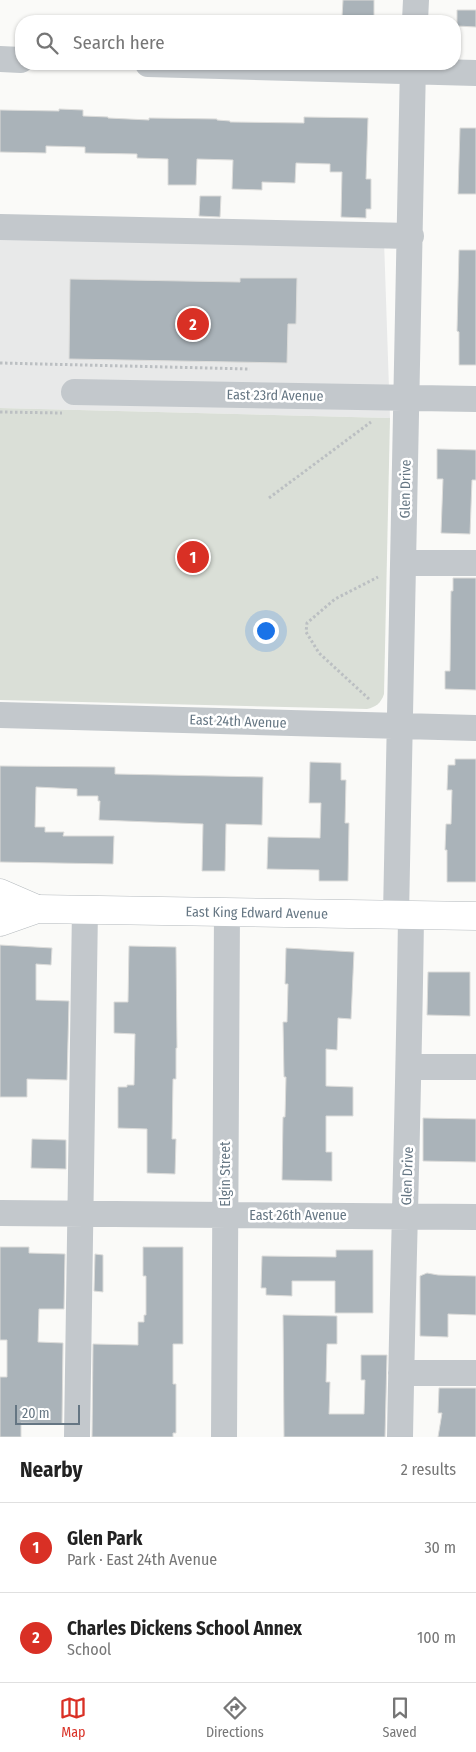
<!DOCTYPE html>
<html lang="en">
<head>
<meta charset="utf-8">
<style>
	body { margin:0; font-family:"Fira Sans Condensed",sans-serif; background:#f2f2f2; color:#222 }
	.scale { position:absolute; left:15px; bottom:12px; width:65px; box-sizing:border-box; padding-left:5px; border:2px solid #657683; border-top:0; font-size:14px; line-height:18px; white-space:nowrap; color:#657683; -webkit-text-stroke:4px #fff; paint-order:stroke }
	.you { position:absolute; left:265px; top:630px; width:18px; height:18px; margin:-12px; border:4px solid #fff; border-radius:50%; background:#1a73e8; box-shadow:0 0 0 8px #1a73e833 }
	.badge { display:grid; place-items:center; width:32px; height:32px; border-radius:50%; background:#d93025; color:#fff; font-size:16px; font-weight:700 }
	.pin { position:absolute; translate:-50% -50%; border:2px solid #fff; box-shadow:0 1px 5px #0006 }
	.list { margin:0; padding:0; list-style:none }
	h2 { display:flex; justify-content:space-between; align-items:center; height:65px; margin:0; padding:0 20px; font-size:21px }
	h2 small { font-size:16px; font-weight:400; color:#767676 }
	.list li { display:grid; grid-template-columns:32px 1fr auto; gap:15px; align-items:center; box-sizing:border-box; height:90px; padding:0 20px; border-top:1px solid #e0e0e0 }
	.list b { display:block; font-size:19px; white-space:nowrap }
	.list p { margin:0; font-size:16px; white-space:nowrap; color:#767676 }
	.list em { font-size:16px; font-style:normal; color:#767676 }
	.icon { flex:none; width:28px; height:28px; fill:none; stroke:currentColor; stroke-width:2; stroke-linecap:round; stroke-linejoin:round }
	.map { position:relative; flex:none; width:476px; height:1437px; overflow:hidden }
	.search { position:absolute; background:#fff; box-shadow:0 1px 4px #0004; left:15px; right:15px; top:15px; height:55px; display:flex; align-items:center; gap:12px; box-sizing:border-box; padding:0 18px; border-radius:20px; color:#767676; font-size:19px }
	.sheet { height:245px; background:#fff }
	nav { display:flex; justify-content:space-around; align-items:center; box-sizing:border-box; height:70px; border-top:1px solid #e0e0e0; background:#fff; font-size:14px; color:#767676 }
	nav a { display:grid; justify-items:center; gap:2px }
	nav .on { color:#d93025 }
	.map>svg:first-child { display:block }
</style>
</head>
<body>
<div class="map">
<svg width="476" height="1437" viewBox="0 0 476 1437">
	<rect width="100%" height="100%" fill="#fafaf8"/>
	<path fill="#e8e9e9" d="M0 233 384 240 390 418 0 408Z"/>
	<path fill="#dadfd7" d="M0 408 390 418 384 694C381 703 376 707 367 709L0 700Z"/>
	<path fill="#aab3b9" stroke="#dcdcda" d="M343 0H374V17H342Z
		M457 10H476V27L457 26Z
		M59 109 83 110V116L108 117V118L149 120V118L217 119V120L230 121V122L304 123V117L368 118 366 179H371V209H366V218L341 217 342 172H330V164L296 163 295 183 262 182V190L232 189 233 160 197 159 196 185H168V159L137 158V154L85 153V147L46 146V153L0 152V110L59 111Z
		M460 128H476V194H458Z
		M200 196H221L220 217 199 216Z
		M459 250H476V365H459V332L457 331Z
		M240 278H297L296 324H288L287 363 69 359 70 279 240 282Z
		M437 449 476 450V480H472L470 534 441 533 443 479H437Z
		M453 578H476V690L445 689V671H450L451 591H453Z
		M455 759H476V882H447V850H445L446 824H451L452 790H447L448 765H455Z
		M310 762 341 763V780H346L345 823H349L348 881H319V870L267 869 268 837 320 838 321 803H309Z
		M0 766 115 767V774L263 777 262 825 226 824 225 871H202L203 824 99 820 100 801H98V796H77V789L36 787 35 827H45V832H64L63 836H114L113 864 0 862Z
		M0 945 52 948 51 965 36 964V1000L69 1001 67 1080 27 1079V1097H0Z
		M129 946 176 947 177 1048H176V1079H173L172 1139H176L175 1174 147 1173V1129L118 1128V1087H127V1085H134L135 1034 114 1033V1002H128Z
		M286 948 354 952 351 1019 338 1018 337 1050 326 1049V1086L353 1087V1116H326V1152H332V1181L282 1180 283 1117H285L286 1077H284L283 1022H287L288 984H285Z
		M428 972H470V1016L427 1015Z
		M423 1118 476 1119V1162L423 1161Z
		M32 1139 66 1140V1169L31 1168Z
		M0 1247H29V1253L65 1254 64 1309H39L38 1342 63 1343 62 1424 21 1423V1437H0V1377H7V1340H0Z
		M143 1247H183V1344H173V1384H176V1433H173V1437H92L93 1344 138 1345V1322H144V1315H146V1276H143Z
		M336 1250H373V1313H335V1281H292V1296L266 1295V1288H261L262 1256 336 1257Z
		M95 1254 103 1255V1292L94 1291Z
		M427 1273 438 1275 476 1276V1315L448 1314V1337L420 1336V1276Z
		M283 1315 337 1316V1344H327L326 1382H330L329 1414H364L365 1380H361V1355H387L385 1437H284Z
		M439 1388H476V1437H438L442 1413H438Z"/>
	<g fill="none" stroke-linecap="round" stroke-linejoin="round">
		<g stroke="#b5babe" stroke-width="29">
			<g id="major">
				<path d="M0 893 37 909"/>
				<path id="s1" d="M0 922 37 909 476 916"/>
			</g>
		</g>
		<path stroke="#bbbfc2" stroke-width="3" stroke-dasharray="2.5 2.5" stroke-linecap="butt" d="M0 363 250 369
			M0 412 62 413
			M269 498 371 422
			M369 699 319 653 306 632 307 623 335 599 378 577"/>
		<path stroke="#c3c8cc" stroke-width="26" d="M415 21 416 0
			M0 59 21 60
			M148 64 476 73
			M0 227 411 236
			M74 392 476 399
			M403 563H476
			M0 715 476 728
			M396 915 413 64
			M410 1067H476
			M0 1213 476 1217
			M401 1373H476
			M77 1437 85 909
			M224 1437 227 912
			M400 1437C403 1263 409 1089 411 915"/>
		<use href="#major" stroke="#fff" stroke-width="28"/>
	</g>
	<g text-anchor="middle" stroke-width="5" stroke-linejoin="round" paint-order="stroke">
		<g font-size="14" fill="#657683" stroke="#fff">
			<text transform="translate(275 395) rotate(1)" y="5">East 23rd Avenue</text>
			<text transform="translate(405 489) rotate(-89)" y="5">Glen Drive</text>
			<text transform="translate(238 721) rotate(2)" y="5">East 24th Avenue</text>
			<text dy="5" stroke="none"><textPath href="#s1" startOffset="259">East King Edward Avenue</textPath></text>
			<text transform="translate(225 1174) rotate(-90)" y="5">Elgin Street</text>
			<text transform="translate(407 1176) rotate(-88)" y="5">Glen Drive</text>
			<text x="298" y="1220">East 26th Avenue</text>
		</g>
	</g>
</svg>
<div class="scale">20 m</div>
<div class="you"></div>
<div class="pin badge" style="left:193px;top:557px">1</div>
<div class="pin badge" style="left:193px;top:324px">2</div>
<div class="search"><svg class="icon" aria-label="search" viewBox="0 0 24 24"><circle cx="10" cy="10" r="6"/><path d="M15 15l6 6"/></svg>Search here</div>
</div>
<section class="sheet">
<h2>Nearby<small>2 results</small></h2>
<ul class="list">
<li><span class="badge">1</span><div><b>Glen Park</b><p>Park · East 24th Avenue</p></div><em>30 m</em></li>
<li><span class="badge">2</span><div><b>Charles Dickens School Annex</b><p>School</p></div><em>100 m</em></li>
</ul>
</section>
<nav>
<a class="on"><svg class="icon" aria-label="map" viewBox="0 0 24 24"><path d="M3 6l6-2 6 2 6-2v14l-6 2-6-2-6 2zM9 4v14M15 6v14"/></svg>Map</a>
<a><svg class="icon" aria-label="directions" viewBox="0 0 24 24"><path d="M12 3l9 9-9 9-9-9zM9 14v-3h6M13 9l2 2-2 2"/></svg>Directions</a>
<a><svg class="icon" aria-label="saved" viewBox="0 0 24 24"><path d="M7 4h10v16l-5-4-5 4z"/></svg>Saved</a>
</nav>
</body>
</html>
